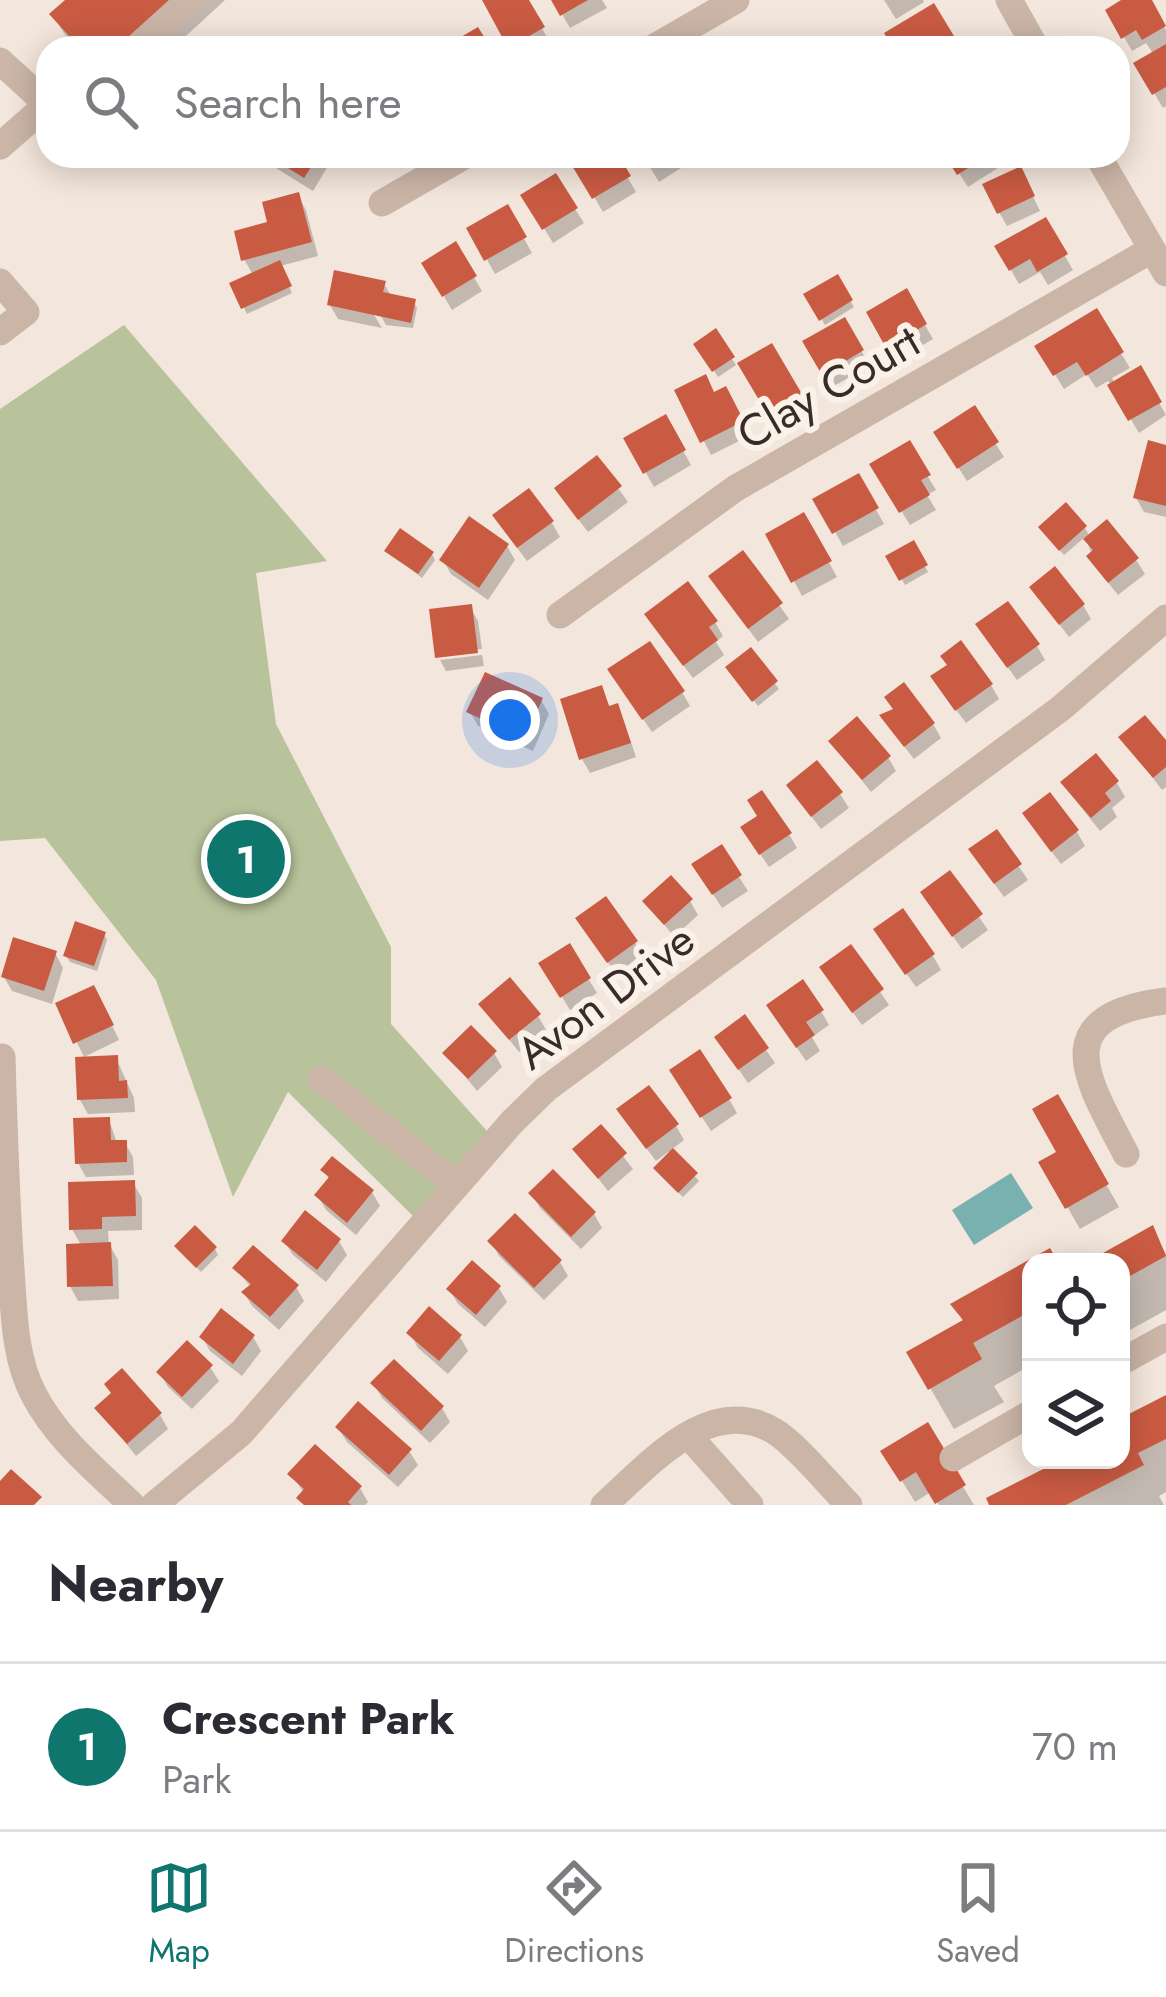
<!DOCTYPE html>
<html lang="en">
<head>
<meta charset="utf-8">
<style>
	body { margin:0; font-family:Jost,sans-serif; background:#f2f2f3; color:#2b2b33 }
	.controls { position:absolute; right:36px; bottom:36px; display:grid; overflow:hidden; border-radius:24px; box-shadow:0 6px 30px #0003 }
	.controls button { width:108px; height:108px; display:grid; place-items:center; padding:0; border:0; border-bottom:3px solid #e1e1e2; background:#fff; color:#2b2b33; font:60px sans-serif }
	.you { position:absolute; left:510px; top:720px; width:42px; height:42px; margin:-30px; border:9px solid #fff; border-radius:50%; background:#1a73e8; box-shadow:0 0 0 18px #1a73e833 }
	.badge { display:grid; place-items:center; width:78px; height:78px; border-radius:50%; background:#0f766e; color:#fff; font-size:39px; font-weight:700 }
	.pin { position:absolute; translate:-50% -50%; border:6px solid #fff; box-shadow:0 3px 12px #0006 }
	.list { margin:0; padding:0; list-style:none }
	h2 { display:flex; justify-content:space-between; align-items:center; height:156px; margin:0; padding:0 48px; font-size:51px }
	h2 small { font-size:39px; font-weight:400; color:#7c7c81 }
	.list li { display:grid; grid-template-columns:78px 1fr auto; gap:36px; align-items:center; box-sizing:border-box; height:168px; padding:0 48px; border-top:3px solid #e1e1e2 }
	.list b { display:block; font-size:45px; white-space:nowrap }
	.list p { margin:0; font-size:39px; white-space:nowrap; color:#7c7c81 }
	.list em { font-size:39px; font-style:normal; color:#7c7c81 }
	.icon { flex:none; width:66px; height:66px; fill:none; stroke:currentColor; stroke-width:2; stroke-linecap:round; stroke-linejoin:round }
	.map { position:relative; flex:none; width:1166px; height:1505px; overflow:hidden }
	.search { position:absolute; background:#fff; box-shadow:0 6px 30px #0003; left:36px; right:36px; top:36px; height:132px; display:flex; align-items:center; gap:30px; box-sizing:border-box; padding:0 42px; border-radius:36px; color:#7c7c81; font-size:45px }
	.sheet { height:324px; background:#fff }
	nav { display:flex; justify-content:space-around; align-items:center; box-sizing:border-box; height:168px; border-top:3px solid #e1e1e2; background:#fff; font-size:33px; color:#7c7c81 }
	nav a { display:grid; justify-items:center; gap:6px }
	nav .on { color:#0f766e }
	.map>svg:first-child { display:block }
</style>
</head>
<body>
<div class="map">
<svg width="1166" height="1505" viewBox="0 0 1166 1505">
	<rect width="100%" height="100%" fill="#f3e6dc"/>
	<path fill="#b8c29b" d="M124 325 327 561 256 573 276 724 391 947V1024L496 1141 422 1225 288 1092 233 1197 156 980 45 838 0 841V409Z"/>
	<path fill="#79b1b0" d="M1011 1173 1033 1208 974 1245 952 1210Z"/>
	<path fill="#0003" d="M70 0H225L173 48H73L53 15Z
		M485 0H527L550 43 540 48H511Z
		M554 0H602L607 8 570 28Z
		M884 0H923L924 2 896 19Z
		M1127 0H1148L1166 30V106L1163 108 1137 64 1154 55 1146 43 1132 51 1109 11Z
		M933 7 957 48H897Z
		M269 156H334L313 191 276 168Z
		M590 156H615L636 192 603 212 575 165Z
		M643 156H689L692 161 659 182Z
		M948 156H1014L1015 157 968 187Z
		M555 177 584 223 553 243 524 196Z
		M1027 184 1040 211 1007 226 999 212Z
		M298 196 306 210 318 256 280 266 292 293 247 314 233 285 253 275 244 259Z
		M507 208 532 253 495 274 470 229Z
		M1045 221 1073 270 1048 285 1040 272 1019 284 998 247Z
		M455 245 482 291 452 310 425 264Z
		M837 278 854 307 825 325 807 295Z
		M384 284 392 297 414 302 417 308 413 328 386 325 373 302 368 305 382 328 338 319 330 305Z
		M906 292 933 339 897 360 870 313Z
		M1096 312 1130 368 1112 378 1115 383 1140 369 1166 415 1139 433 1108 381 1096 388 1087 374 1064 389 1038 347Z
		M844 321 870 366 832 387 806 343Z
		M715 333 736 365 718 377 697 345Z
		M770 347 807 410 778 427 741 364Z
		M678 391 714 395 733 404 749 436 711 455Z
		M974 409 1004 457 967 481 945 447Z
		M665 418 691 465 654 487 627 440Z
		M908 444 936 490 927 495 936 510 910 525 873 465Z
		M1166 448V517L1144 512 1136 498Z
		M597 459 628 502 588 532 566 503Z
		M858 477 884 524 843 546 817 500Z
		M803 516 837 577 802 596 769 535Z
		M552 523 560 537 527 561 504 530Z
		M1085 528 1090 537 1136 560 1145 574 1118 595 1098 570 1085 537 1064 555 1045 534Z
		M913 544 928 572 905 585 889 557Z
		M507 546 515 560 488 600 451 574 443 560Z
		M388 551 432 554 435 560 422 578Z
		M743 554 789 619 758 642 720 591Z
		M1032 588 1083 605 1091 619 1069 637Z
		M470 607 478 621 482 649 439 654V659L432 612Z
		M715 622 723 636 716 642 724 655 693 678 656 629Z
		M987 639 1037 646 1045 660 1017 680Z
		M750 651 779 689 758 706 732 674Z
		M482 655 484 666 446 671 440 660Z
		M619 684 682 692 690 706 652 732Z
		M991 685 999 699 966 723 942 691Z
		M601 689 611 709 616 707 624 721 636 757 590 773 582 759Z
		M541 700 549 714 533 751 478 726 470 712Z
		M933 724 941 738 914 759 891 730Z
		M1122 737 1166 745V787L1162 790Z
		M831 741 888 757 896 771 871 792Z
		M1117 783 1125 797 1112 808 1117 817 1100 831 1072 796Z
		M840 794 849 808 821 829 798 799Z
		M1034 828 1077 832 1085 846 1061 864Z
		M996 833 1028 880 1004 897 980 864Z
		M789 834 797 848 769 867 752 842Z
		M721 849 748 891 722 908 703 879Z
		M949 874 988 930 962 949 932 907Z
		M646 901H690L698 915 674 937Z
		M587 933 635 942 643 956 617 975Z
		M104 934 107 940 97 971 70 962 66 956Z
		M885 944 933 956 941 970 916 987Z
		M569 947 597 993 570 1010 542 964Z
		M850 948 889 1005 862 1025 831 982Z
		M55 953 63 968 52 1004 12 991 4 977Z
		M101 1002 119 1040 84 1057 59 1005Z
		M482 1005 538 1016 546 1030 519 1052Z
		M821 1011 829 1025 812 1037 820 1051 806 1061 778 1020Z
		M744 1018 775 1063 748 1083 726 1051Z
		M446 1053H494L502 1067 477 1091Z
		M116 1058 134 1098 135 1112 88 1114 80 1100Z
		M681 1085 729 1099 737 1113 711 1131Z
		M1057 1098 1119 1207 1080 1229 1042 1163 1060 1153Z
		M109 1120 117 1143H125L133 1157 134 1175 86 1177 78 1163Z
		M628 1124 676 1126 684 1140 671 1150 699 1181 683 1197 660 1175 671 1155 668 1152 656 1161Z
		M601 1128 633 1169 608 1191 576 1150Z
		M324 1170 372 1192 380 1206 356 1235 326 1210 318 1196 330 1181Z
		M133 1183 142 1198V1230L108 1231 109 1244 118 1260 119 1299 78 1301 70 1286 82 1247 72 1229Z
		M532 1194 594 1214 602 1228 581 1249 540 1208Z
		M1152 1229 1166 1254V1310L1121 1335V1262Z
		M284 1241H339L347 1255 326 1282 293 1255Z
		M491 1241 560 1262 568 1276 544 1300 499 1256Z
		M215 1249 218 1255 201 1272 182 1252Z
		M1031 1262V1365L994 1386 1004 1402 954 1429 910 1353 964 1323 954 1305Z
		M236 1268 296 1287 304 1301 279 1330 252 1306 244 1293 251 1288Z
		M499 1288 507 1302 485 1327 458 1304 449 1289Z
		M410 1333 460 1337 468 1351 448 1374 418 1348Z
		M202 1337H253L261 1351 242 1376 210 1351Z
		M210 1367 219 1381 192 1409 168 1387 160 1373Z
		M374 1384 442 1408 450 1422 430 1443 382 1398Z
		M1166 1398V1492L1159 1496 1164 1505H993L990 1500 1067 1460H1121V1421Z
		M98 1408 160 1415 168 1429 136 1456Z
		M927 1427 974 1505H939L931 1492 915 1502 884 1452Z
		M338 1428 409 1451 418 1465 398 1487 347 1442Z
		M291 1474 360 1488 368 1502 365 1505H304L300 1498 304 1493Z"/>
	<path fill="#ca5b43" d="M65 0H177L126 48H80L49 14Z
		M482 0H529L545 27 508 48Z
		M551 0H588L560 16Z
		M1121 0H1152L1166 26 1142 40 1136 30 1121 39 1105 10Z
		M934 3 954 36 933 48H893L884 33Z
		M478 27 491 48H442Z
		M1166 44V87L1152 95 1133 63Z
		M269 156H318L304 178Z
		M584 156H619L631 176 592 199 571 164Z
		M945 156H987L957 175Z
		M1021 166 1035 196 997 214 982 184Z
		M556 173 578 208 542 230 520 195Z
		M299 192 312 242 241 261 234 231 267 222 262 202Z
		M508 204 527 237 484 261 466 228Z
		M1046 217 1068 254 1037 272 1030 259 1009 271 994 246Z
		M456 241 477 276 442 297 421 263Z
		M280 260 292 286 241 309 229 283Z
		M334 270 386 281 383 292 416 299 411 323 327 305Z
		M838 274 853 300 819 321 803 294Z
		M907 288 927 324 886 348 866 312Z
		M1097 308 1124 352 1086 376 1077 362 1053 376 1034 346Z
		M845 317 864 350 822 375 802 341Z
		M716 328 735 357 712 372 693 344Z
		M772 343 802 394 768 415 737 363Z
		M1141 365 1162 402 1128 421 1107 385Z
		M706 374 714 392 726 386 744 421 700 443 674 390Z
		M975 405 999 442 957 469 933 432Z
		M666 414 686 450 643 474 623 438Z
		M910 440 931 475 921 480 930 495 899 513 869 464Z
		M1148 440 1166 445V506L1133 498Z
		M597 455 622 486 578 520 554 488Z
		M859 473 879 508 832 534 812 499Z
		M529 488 554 521 517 548 492 515Z
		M1066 502 1087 526 1059 551 1038 527Z
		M804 512 832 561 791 583 765 534Z
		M469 516 509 544 479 588 439 560Z
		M1107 519 1139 558 1108 583 1086 556 1093 550 1083 539Z
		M400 528 434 552 418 574 384 551Z
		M914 540 928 565 899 581 885 556Z
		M743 550 783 603 748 629 708 576Z
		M1055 566 1085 604 1059 625 1029 587Z
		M688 581 718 621 709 627 718 640 683 666 644 614Z
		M1008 601 1040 644 1007 668 975 624Z
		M472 604 478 653 435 658 429 609Z
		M961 640 993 684 955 711 930 676 947 665 940 656Z
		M650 641 685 691 642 720 607 669Z
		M751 647 778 681 752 702 725 667Z
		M485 672 543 698 525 738 466 712Z
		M904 682 935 723 904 747 879 715 893 709 884 697Z
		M602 685 609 706 618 703 631 743 579 760 560 699Z
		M1145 715 1166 740V767L1153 778 1118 737Z
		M857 716 891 756 862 780 828 741Z
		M1096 753 1119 781 1105 793 1111 801 1091 818 1060 782Z
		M817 760 843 792 811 817 786 785Z
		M762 790 792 833 759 855 740 827 757 816 747 800Z
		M1050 792 1079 830 1051 852 1022 813Z
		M997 829 1022 864 994 884 968 849Z
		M722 844 742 875 712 895 691 864Z
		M950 870 983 914 952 937 920 892Z
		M671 875 693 899 664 925 642 901Z
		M606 896 638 941 607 963 575 918Z
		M903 908 935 954 905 975 873 929Z
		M75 921 106 932 94 966 63 956Z
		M13 937 57 951 44 991 1 977Z
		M570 943 591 978 560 998 538 963Z
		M851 944 884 989 852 1013 819 967Z
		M510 977 541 1014 509 1040 478 1004Z
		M803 979 824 1010 806 1022 815 1035 796 1048 766 1005Z
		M94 985 114 1025 73 1044 55 1003Z
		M745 1014 769 1048 738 1070 714 1037Z
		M471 1025 497 1051 468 1079 442 1053Z
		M700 1049 732 1098 700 1118 669 1070Z
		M118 1055 119 1081 127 1080 128 1098 77 1100 75 1057Z
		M649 1085 679 1124 646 1149 616 1109Z
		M1058 1094 1109 1184 1065 1209 1038 1162 1056 1152 1032 1109Z
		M110 1117 111 1140H127V1162L75 1164 73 1118Z
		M601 1124 627 1153 598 1179 572 1149Z
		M673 1148 698 1173 678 1193 653 1168Z
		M332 1156 374 1190 347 1223 314 1195 329 1177 320 1170Z
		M553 1169 596 1212 571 1237 528 1193Z
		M135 1180 136 1216 102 1217V1229L69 1230 68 1182Z
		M305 1210 341 1239 317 1270 281 1241Z
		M515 1213 562 1260 534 1288 487 1241Z
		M195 1225 217 1247 196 1268 174 1246Z
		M1153 1225 1166 1256 1121 1281V1262H1087Z
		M111 1242 113 1286 67 1287 66 1244Z
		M253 1245 299 1285 270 1317 241 1292 251 1284 232 1268Z
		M1050 1248 1058 1262H1031V1311L973 1343 982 1359 928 1390 906 1352 963 1320 950 1304Z
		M472 1260 501 1286 476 1315 446 1289Z
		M429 1306 462 1335 439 1361 406 1333Z
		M221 1308 255 1335 233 1364 199 1337Z
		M187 1340 213 1365 182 1397 156 1372Z
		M394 1359 444 1406 421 1431 370 1383Z
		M122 1368 162 1413 127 1444 94 1408 111 1393 104 1384Z
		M1166 1395V1439L1138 1453 1144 1465 1066 1505H989L986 1498 1061 1460H1121V1418Z
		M358 1401 412 1449 389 1475 335 1427Z
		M928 1422 966 1485 935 1504 916 1472 900 1482 880 1451Z
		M315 1444 362 1486 348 1502 351 1505H304L296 1498 304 1489 287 1474Z
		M11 1469 42 1497 34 1505H0V1481Z"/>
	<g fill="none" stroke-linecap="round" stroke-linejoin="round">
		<path stroke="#cbb5a7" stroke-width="27" d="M1009 0 1036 48
			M136 48 189 0
			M653 48 736 0
			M0 61 48 105
			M0 146 48 104
			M1098 156 1166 273
			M382 203 464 156
			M0 282 26 312 0 332
			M560 615 736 488 1151 250
			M2 1057C4 1128 6 1199 11 1269 14 1311 14 1358 34 1395 57 1439 97 1471 132 1505
			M321 1079 457 1185
			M1126 1154C1086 1078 1046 1016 1166 1001
			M1121 1362 1166 1337
			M688 1435 750 1505
			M953 1458 1031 1413
			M154 1505 241 1433 512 1122 546 1089 1060 709 1166 618
			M604 1505C647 1467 709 1392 774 1431 795 1443 830 1486 849 1505"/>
	</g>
	<g text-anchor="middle" stroke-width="12" stroke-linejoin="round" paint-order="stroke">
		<g font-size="45" fill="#382c28" stroke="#faf1e8">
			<text transform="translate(828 387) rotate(-30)" y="16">Clay Court</text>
			<text transform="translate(605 996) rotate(-37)" y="16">Avon Drive</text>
		</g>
	</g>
</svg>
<div class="controls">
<button><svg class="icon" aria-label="locate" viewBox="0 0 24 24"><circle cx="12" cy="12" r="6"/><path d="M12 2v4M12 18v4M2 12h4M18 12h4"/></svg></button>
<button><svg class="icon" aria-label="layers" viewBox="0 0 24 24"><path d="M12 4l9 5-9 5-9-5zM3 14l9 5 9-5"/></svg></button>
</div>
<div class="you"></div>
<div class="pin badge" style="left:246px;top:859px">1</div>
<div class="search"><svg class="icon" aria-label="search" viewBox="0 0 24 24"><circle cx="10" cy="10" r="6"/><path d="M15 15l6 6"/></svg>Search here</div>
</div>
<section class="sheet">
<h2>Nearby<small></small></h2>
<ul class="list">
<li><span class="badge">1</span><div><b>Crescent Park</b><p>Park</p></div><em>70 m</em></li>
</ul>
</section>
<nav>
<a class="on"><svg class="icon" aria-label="map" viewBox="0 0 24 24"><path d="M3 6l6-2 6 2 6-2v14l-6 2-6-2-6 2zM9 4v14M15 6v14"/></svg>Map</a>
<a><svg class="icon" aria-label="directions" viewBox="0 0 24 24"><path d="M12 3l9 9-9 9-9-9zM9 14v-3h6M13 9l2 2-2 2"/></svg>Directions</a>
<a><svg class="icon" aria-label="saved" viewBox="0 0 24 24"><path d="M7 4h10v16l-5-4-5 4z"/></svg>Saved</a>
</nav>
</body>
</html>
